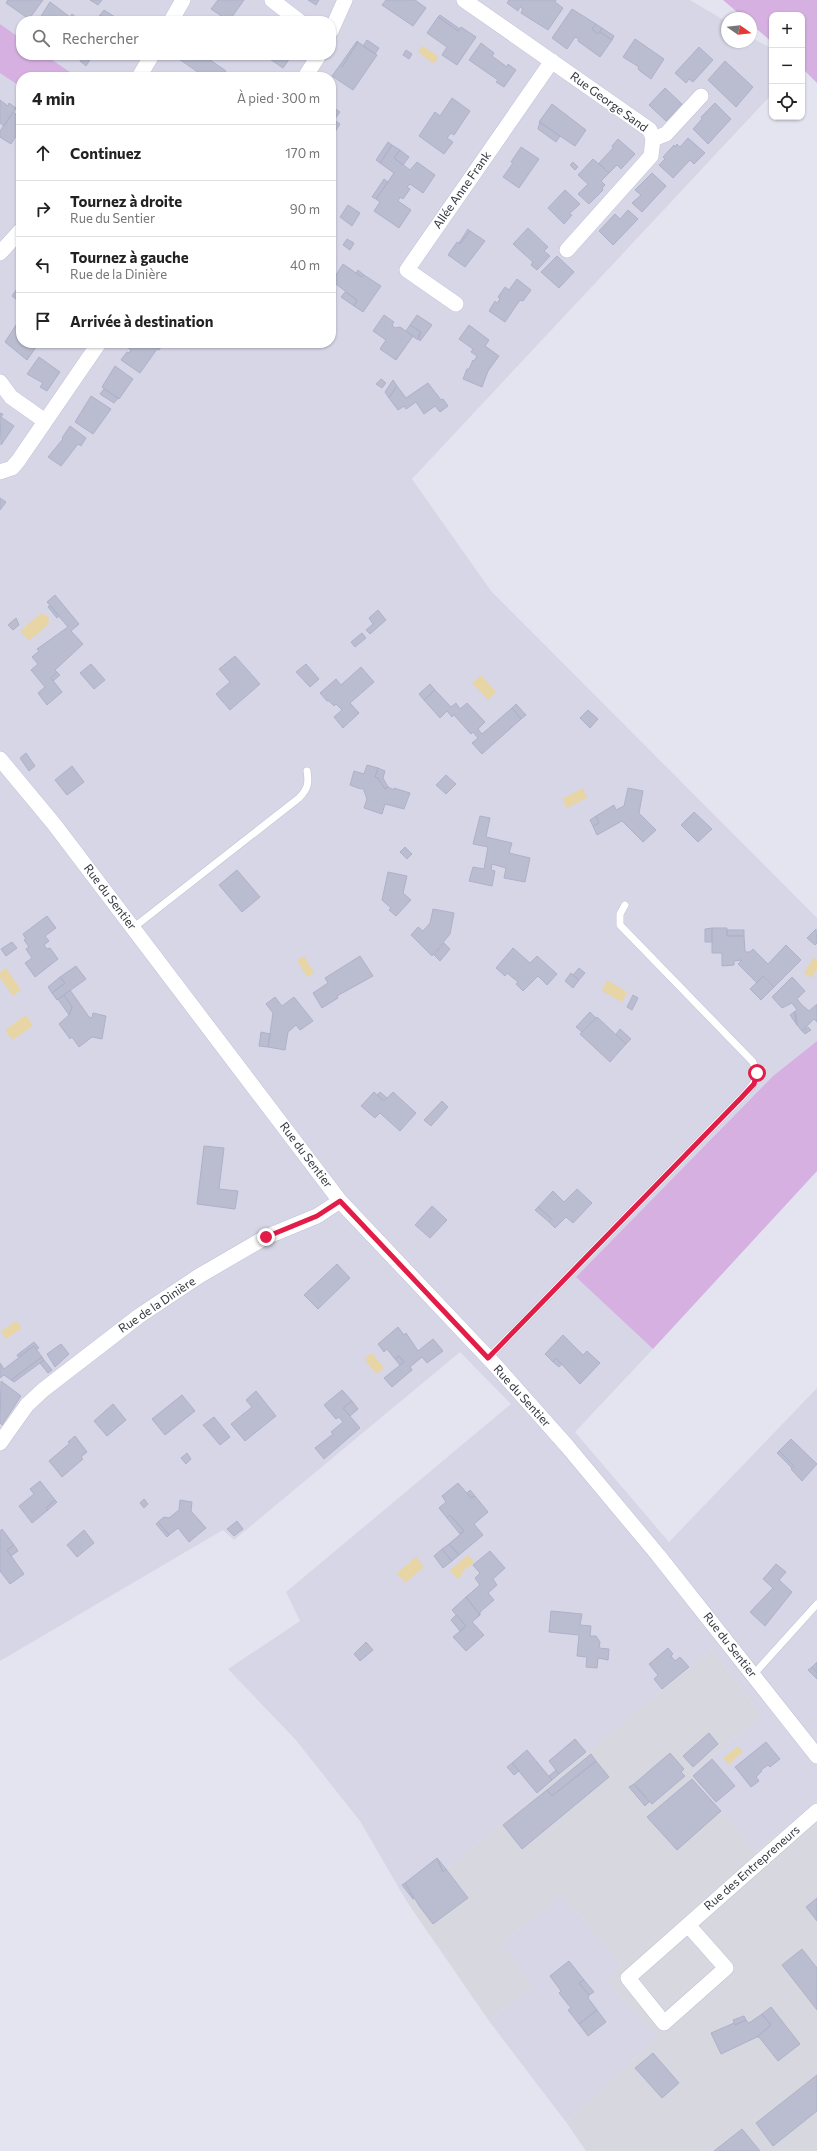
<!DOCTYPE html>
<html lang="fr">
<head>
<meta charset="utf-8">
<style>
	body { margin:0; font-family:Commissioner,sans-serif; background:#f6f6f6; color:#222 }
	.controls { position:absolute; right:12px; top:12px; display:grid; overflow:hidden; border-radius:8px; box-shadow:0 1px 3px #0004 }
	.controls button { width:36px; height:36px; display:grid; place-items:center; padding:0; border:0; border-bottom:1px solid #e0e0e0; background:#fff; color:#222; font:20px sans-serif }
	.compass { position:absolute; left:721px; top:12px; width:36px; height:36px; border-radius:50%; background:#fff; box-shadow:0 1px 3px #0004; rotate:104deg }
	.stop { position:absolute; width:12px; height:12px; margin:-9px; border:3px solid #e11d48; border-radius:50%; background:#fff }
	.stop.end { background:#e11d48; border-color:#fff; box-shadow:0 1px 4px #0008 }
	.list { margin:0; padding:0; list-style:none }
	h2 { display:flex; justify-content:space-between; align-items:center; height:52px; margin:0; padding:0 16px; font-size:17px }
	h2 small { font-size:13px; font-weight:400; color:#767676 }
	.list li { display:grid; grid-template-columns:26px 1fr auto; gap:12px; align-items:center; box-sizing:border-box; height:56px; padding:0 16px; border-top:1px solid #e0e0e0 }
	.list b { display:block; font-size:15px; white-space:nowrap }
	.list p { margin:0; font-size:13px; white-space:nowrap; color:#767676 }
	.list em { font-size:13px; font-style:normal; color:#767676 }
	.icon { flex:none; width:22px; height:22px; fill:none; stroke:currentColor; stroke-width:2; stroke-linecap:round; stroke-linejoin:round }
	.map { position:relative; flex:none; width:817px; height:2151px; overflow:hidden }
	.search { position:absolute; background:#fff; box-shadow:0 1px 3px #0004; left:16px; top:16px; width:320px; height:44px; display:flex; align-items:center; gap:10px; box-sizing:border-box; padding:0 14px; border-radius:16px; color:#767676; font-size:15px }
	.panel { position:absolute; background:#fff; box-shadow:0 1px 3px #0004; left:16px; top:72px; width:320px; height:276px; border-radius:16px }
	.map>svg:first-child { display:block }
</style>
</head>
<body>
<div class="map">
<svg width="817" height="2151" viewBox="0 0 817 2151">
	<rect width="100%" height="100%" fill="#e4e4f0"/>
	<path fill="#d6d6e7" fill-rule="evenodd" d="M0 0H690L727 22V42H751V37L772 49V94L412 479 491 591 817 918V1041L773 1076 577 1277 653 1349 575 1432 669 1542 817 1388V1801L756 1852 690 1774 762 1716 712 1649 407 1902 360 1821 295 1739 228 1669 300 1621 286 1592 511 1404 460 1352 234 1540 223 1530 0 1661ZM21 21H331V55H21ZM21 77H331V343H21Z
		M561 1895 622 1964 606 1980 657 2037 566 2122 489 2021 532 1986 501 1944Z"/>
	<path fill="#d6d7df" d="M712 1649 762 1716 690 1774 756 1852 817 1801V2151H586L566 2122 657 2037 606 1980 622 1964 561 1895 501 1944 532 1986 489 2021 407 1902Z"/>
	<path fill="#d5b0e1" d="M723 0H817V83L802 68V15H772V42L751 24V18H744Z
		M0 24 21 39V55H45L77 77H21V87L0 73Z
		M817 1041V1171L653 1349 576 1277 773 1076Z"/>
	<path fill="#e8d5a5" d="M422 46 437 55 438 58 435 62 432 63 418 52Z
		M41 613 49 617 48 621 50 623 29 641 20 631Z
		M481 675 496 692 488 700 472 683Z
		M583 788 587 798 567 808 562 799Z
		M304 956 314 973 307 977 297 960Z
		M814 957 817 959V970L811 978 804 973Z
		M6 968 21 990 13 996 0 978V972Z
		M607 980 627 992 622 1002 602 991Z
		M26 1015 33 1026 12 1040 5 1030Z
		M16 1321 22 1328 6 1339 1 1331Z
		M372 1353 384 1368 376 1374 364 1359Z
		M468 1555 474 1562 461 1573 463 1575 457 1579 450 1570Z
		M416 1557 424 1567 405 1583 397 1573Z
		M738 1746 743 1752 729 1764 723 1758Z"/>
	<path fill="#babcd0" stroke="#aeb1ca" d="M8 0H43L29 19 6 3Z
		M90 0H102L98 5Z
		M218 0H244L229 21 211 9Z
		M308 0H319L316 5Z
		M386 0H415L426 8 413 26 382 5Z
		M509 0H556L555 2 563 8 548 30 521 13 523 9 520 7 518 11 507 3Z
		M50 2 70 17 72 14 78 19 76 21H38Z
		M572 9 596 24 592 29 598 34 600 32 612 40 600 57 578 41 579 39 575 37 567 49 552 38Z
		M104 10 118 19 117 21H109L100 15Z
		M100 15 109 21H96Z
		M440 15 460 29 458 31 438 17Z
		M438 17 458 31 461 27 476 37 457 65 442 55 447 47 427 33Z
		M596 24 602 28 598 34 592 29Z
		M602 28 614 36 612 40 600 32Z
		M635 39 664 59 651 79 640 71 638 69 639 67 623 57Z
		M367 40 379 48 375 54 363 46Z
		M357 41 358 42 342 67 340 65Z
		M358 42 377 55 353 90 332 76 340 65 342 67Z
		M481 43 494 53 492 56 507 67 508 64 516 70 504 87 496 82 498 80 469 60Z
		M699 47 713 60 693 82 689 79 686 83 675 73Z
		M406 50 412 54 409 59 403 55Z
		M76 55H93L86 66 80 61 81 59Z
		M182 55H203L226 71 222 77H205L179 59Z
		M264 55H292L283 68Z
		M725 61 753 87 736 107 708 80Z
		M665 88 682 104 666 121 649 105Z
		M452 98 470 111 454 135 451 133 447 138 453 142 444 154 419 136 435 112 440 116Z
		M0 100 8 106 9 103 16 108 4 126 0 123Z
		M715 103 731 119 708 144 693 129 702 119 701 117Z
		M552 104 586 130 575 146 539 122Z
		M331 106 340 112 331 124Z
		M13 112 21 118V135L18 133 11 144 0 137V131Z
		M334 120 340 124 335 132 331 129V124Z
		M540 122 560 136 556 142 538 129Z
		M688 138 705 153 694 164 690 160 673 178 659 165 665 159 663 157 674 145 675 147 677 144 680 147Z
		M618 139 635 154 621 169 617 165 609 173 599 163 613 148 612 146Z
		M388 142 392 145 380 163 376 160Z
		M392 145 400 150 394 158 410 170 417 162 435 175 423 193 410 184 407 187 410 189 403 199 400 197 398 201 411 210 399 228 374 211 380 202 376 199 394 173 380 163Z
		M521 147 539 159 519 188 503 177 513 163 511 162Z
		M400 150 409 157 403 165 394 158Z
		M593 159 609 173 601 181 605 185 602 188 603 190 589 204 578 194 588 184 578 175Z
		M573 162 578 167 575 170 570 165Z
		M652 173 666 186 642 212 632 203 641 195 635 190Z
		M384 179 388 182 376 199 372 197Z
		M565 190 580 204 569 214 572 215 564 224 548 208Z
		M348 205 360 213 352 226 340 217Z
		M628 210 638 219 613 245 599 231 615 214 620 219Z
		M528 228 548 247 544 251 550 256 537 270 531 265 533 262 513 244Z
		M468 229 470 231 460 244 459 243Z
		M470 231 485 241 465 267 448 255 457 242 460 244Z
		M347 239 354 243 350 250 343 245Z
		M557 256 574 272 559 288 541 272Z
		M343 264 362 277 364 275 381 286 363 312 354 306 357 300 332 281Z
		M358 270 364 275 362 277 356 273Z
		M517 279 531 290 523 301 520 300 505 322 489 311 495 301 497 303 500 299 498 297 505 287 509 290Z
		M21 283V303L12 296Z
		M345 292 357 300 354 306 341 297Z
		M384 315 394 322 392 325 395 328 400 327 413 336 396 360 380 349 386 340 373 331Z
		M417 315 432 325 420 341 418 336 421 332 410 325Z
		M16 325 21 328V343H39L27 360 5 342Z
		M410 325 421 332 418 340 406 331Z
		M469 325 489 340 485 346 499 356 488 371 482 387 463 379 467 369H469L473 360 474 361 477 356 471 352 473 349 459 339Z
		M130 343H164L159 350 157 349 140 373 121 360 127 352 129 353 131 350 127 347Z
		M39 357 60 372 47 391 40 387 43 383 27 374Z
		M115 366 133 379 119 399 102 387Z
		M381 379 386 383 382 388 376 384Z
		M393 380 397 386 389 398 385 392Z
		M428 383 441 400 443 399 448 406 440 412 435 406 424 414 416 402 406 409 404 406 398 410 389 398 397 386 406 398Z
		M104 389 118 398 114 403 100 394Z
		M91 396 111 409 93 434 75 422Z
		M0 413 3 414 1 417 14 426 1 445Z
		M70 426 86 438 81 446 78 444 61 466 48 457 63 439 62 438Z
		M0 498 6 502 0 510Z
		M55 595 79 624 71 631 83 644 55 670 57 672 51 678 62 692 47 705 38 693 45 687 31 670 38 664 32 657 39 651 37 649 68 627 47 602Z
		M50 605 59 616 57 618 48 607Z
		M378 610 386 620 370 634 366 630 373 624 369 618Z
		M16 618 19 625 13 630 8 625Z
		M362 633 366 638 355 647 351 642Z
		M235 656 260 684 230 710 216 694 230 682 219 669Z
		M91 664 105 680 94 689 80 673Z
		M306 664 319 679 310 687 296 672Z
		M361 667 374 682 350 703 359 713 343 728 334 717 342 710 336 704 334 706 329 701H327L320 693 336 679 341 685Z
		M57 672 60 675 53 681 51 678Z
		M430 684 435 690 424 700 419 694Z
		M435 690 451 707 456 703 460 709 467 703 485 722 478 729 482 734 512 708 521 719 482 754 472 743 478 738 473 732 471 734 454 715 452 717 447 711 440 718 424 700Z
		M516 704 526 715 521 719 512 708Z
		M588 710 598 719 590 728 580 718Z
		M26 753 35 766 29 771 20 758Z
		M367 765 378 768 375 777 378 778 385 789 388 787 394 790V788L410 793 404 809 385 804 382 814 364 808 367 799 363 788 361 789 350 785 354 771 364 774Z
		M72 766 84 782 67 795 55 780Z
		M378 768 385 771 383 778 388 787 385 789 378 778 375 777Z
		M446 775 456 784 446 794 436 785Z
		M628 788 643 791 639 813 656 830 643 842 622 821 597 835 593 826 599 823 596 816 614 805 616 810 624 806Z
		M694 812 712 829 698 842 681 825Z
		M480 816 490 818 486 837 512 843 509 853 530 858 525 882 504 878 506 868 492 864 491 870 495 871 492 886 469 881 473 867 484 869 488 847 473 844Z
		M596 816 599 823 593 826 590 820Z
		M405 847 412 854 407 859 400 852Z
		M237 870 260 897 242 912 219 885Z
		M388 872 407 876 403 893 411 900 396 916 389 910 391 908 382 900Z
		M433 909 454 913 450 934 432 956 411 935 418 927 423 931 430 923Z
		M47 916 56 928 45 936 49 941 44 945 47 949 50 948 58 959 35 977 25 963 32 958 26 949 29 947 24 940 26 939 23 934Z
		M712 928H727V936H744L745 952H750L753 949 768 964 786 945 801 960 774 987 763 976 757 983 738 964 742 960 734 961V965L722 966V953H712Z
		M712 928V942H705V929Z
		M816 929 817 943 815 945 807 938Z
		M727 930H744V936H727Z
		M12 942 17 948 6 956 1 949Z
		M444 943 450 949 440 961 434 955Z
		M513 948 530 963 537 956 557 974 547 985 538 976 523 991 516 984 518 982 507 973 505 976 496 968Z
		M360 956 373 976 337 996 338 998 322 1008 313 993 328 983 325 978Z
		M76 966 86 979 57 1000 52 993 65 983 60 977Z
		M579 968 585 973 579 980 573 975Z
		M571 973 579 980 573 988 565 981Z
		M763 976 774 987 761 1000 750 989Z
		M60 977 65 983 52 993 48 987Z
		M792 977 805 991 797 999 802 1005 809 1011 817 1004V1022L814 1019 802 1031 797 1025 794 1012 797 1010 792 1003 782 1008 772 997Z
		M70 990 89 1017 92 1018 93 1013 106 1016 102 1039 92 1037 79 1047 72 1037 70 1039 59 1024 69 1015 72 1007 64 995Z
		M64 995 72 1007 69 1015 58 999Z
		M633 995 638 998 632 1010 627 1007Z
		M275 997 282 1006 294 997 313 1021 300 1030 296 1025 288 1032 285 1050 268 1047 273 1013 266 1004Z
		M590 1012 596 1018 582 1032 576 1027Z
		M794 1012 796 1014 797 1025 790 1015Z
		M597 1017 626 1044 610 1062 580 1034Z
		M808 1027 811 1030 805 1034 802 1031Z
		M620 1029 631 1039 626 1044 616 1034Z
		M261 1032 270 1034 268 1047 259 1046Z
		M374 1092 384 1101 393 1092 416 1113 400 1131 380 1113 375 1118 361 1106Z
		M380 1092 387 1098 384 1101 377 1095Z
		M442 1101 448 1107 431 1126 424 1120Z
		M204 1146 224 1148 219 1189 238 1191 235 1209 197 1204Z
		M577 1189 592 1203 573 1223 566 1217 555 1228 549 1222 552 1219 538 1207 553 1191 564 1202Z
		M432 1206 447 1220 430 1238 415 1225Z
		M538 1207 552 1219 549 1222 535 1210Z
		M337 1264 350 1278 318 1309 304 1295Z
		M398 1327 404 1335 406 1333 418 1351 433 1339 443 1351 427 1363 422 1357 410 1367 412 1370 392 1387 384 1378 404 1362 399 1356 395 1359 387 1349 384 1352 378 1344Z
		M563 1335 583 1355 587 1351 600 1363 580 1384 556 1358 553 1362 545 1354Z
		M34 1342 39 1348 37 1349 34 1346 18 1357 17 1355Z
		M61 1344 69 1354 55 1367 47 1354Z
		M34 1346 42 1357 11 1380 4 1375 0 1378V1363L4 1369Z
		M399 1356 404 1362 400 1365 395 1359Z
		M42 1357 44 1360 14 1382 11 1380Z
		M556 1358 562 1364 559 1367 553 1362Z
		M44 1360 52 1370 48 1373 40 1363Z
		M1 1381 21 1396 2 1425 0 1423Z
		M342 1390 352 1401 343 1408 360 1428 324 1459 315 1448 333 1434 331 1432 343 1422 339 1417 336 1419 324 1405Z
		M256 1391 276 1416 245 1441 231 1424 252 1407 246 1400Z
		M182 1395 195 1411 165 1435 152 1419Z
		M352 1401 358 1409 350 1416 343 1408Z
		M113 1404 126 1420 107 1436 94 1421Z
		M214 1417 230 1437 220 1445 203 1425Z
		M75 1436 87 1452 81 1457 83 1459 62 1477 49 1461 70 1443 68 1442Z
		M791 1439 817 1464 802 1481 791 1469 794 1466 779 1451Z
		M779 1451 794 1466 792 1468 777 1453Z
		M187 1453 191 1459 186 1464 181 1458Z
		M40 1481 55 1500 46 1508 48 1510 32 1523 19 1506 34 1494 30 1489Z
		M458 1483 471 1498 475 1496 488 1512 474 1524 483 1535 459 1555 449 1544 464 1531 450 1515 447 1518 439 1508 446 1502 442 1496Z
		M470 1490 475 1496 471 1498 467 1493Z
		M144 1499 148 1504 144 1508 140 1503Z
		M55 1500 57 1502 48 1510 46 1508Z
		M180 1500 192 1502 191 1511 206 1528 189 1542 178 1528 169 1535 158 1522 164 1517 169 1518 179 1510Z
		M450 1515 464 1531 460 1534 447 1518Z
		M237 1521 243 1529 234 1536 227 1529Z
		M158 1522 169 1535 167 1537 156 1524Z
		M2 1529 14 1545 7 1550 24 1574 10 1584 0 1571V1531Z
		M84 1530 94 1543 77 1557 67 1545Z
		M449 1544 459 1555 452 1561 442 1549Z
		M14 1545 18 1551 11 1556 7 1550Z
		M442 1549 452 1561 443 1568 434 1556Z
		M490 1551 505 1568 493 1579 497 1585 488 1593 494 1600 480 1612V1615L466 1597 480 1585 475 1578 480 1573 473 1565Z
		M776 1564 786 1572 779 1580 792 1592 765 1626 750 1612 773 1588 763 1579Z
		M466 1597 480 1615 472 1622 484 1635 466 1651 453 1637 466 1626 452 1610Z
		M551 1611 582 1614 580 1625 591 1626 590 1636H596L600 1642 599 1648 609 1649 608 1660 598 1658 597 1668 586 1667 587 1657 577 1656 579 1635 549 1632Z
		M456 1615 466 1626 460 1631 451 1620Z
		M366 1642 373 1650 360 1661 354 1654Z
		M668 1648 673 1654 671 1656 675 1661 680 1657 689 1667 662 1689 654 1679 658 1675 649 1664Z
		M817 1662V1673L812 1667Z
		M812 1667 817 1673V1679L808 1670Z
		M709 1733 718 1744 693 1767 683 1756Z
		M575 1739 586 1752 559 1774 549 1761Z
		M766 1742 780 1759 770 1767 768 1765 761 1770 762 1771 756 1777 759 1781 751 1787 735 1767Z
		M527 1750 552 1780 537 1793 512 1763Z
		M670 1753 684 1769 681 1772 685 1776 652 1804 634 1784Z
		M591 1754 596 1761 552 1796 547 1790Z
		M712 1759 735 1786 716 1802 693 1776Z
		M596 1761 609 1777 522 1849 503 1825 547 1790 552 1796Z
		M512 1763 519 1771 514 1775 507 1767Z
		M556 1770 559 1774 552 1780 549 1776Z
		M692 1779 721 1811 677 1850 647 1817Z
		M634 1784 649 1802 645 1806 629 1787Z
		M437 1858 446 1869 443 1872Z
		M437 1858 443 1872 446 1869 468 1898 433 1924 420 1907 405 1883Z
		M405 1883 414 1899H413L402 1885Z
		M817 1898V1921L806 1907Z
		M802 1949 817 1968V2010L782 1965Z
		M569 1961 584 1980 579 1983 589 1995 588 1998 597 2010 579 2024 568 2010 571 2008 559 1993 561 1991 550 1976Z
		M584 1980 594 1992 589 1995 579 1983Z
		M771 2007 800 2044 778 2061 759 2037H757L771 2025 762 2014Z
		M597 2010 606 2022 588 2036 579 2024Z
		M762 2014 771 2025 757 2037 721 2054 711 2033 734 2023 735 2025 746 2020 749 2023Z
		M744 2016 746 2020 735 2025 733 2020Z
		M653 2053 679 2083 662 2098 635 2068Z
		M817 2075V2111L773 2146 756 2123Z
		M742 2129 760 2151H714Z"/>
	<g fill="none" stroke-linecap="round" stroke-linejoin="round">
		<g stroke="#c1c2d5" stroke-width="8">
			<path id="lane" d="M133 928 299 798C308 789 309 783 307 771
				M488 1358 741 1098C753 1085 760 1080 753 1062L620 925V914L625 905
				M753 1675 817 1604"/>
		</g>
		<g stroke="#c1c2d5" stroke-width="16">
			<path id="street" d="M272 0 299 21
				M464 0 650 130 653 139 651 156 567 250
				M171 21 183 0
				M331 31 345 0
				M139 77 152 55
				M305 77 319 55
				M653 139 666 134 701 96
				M0 253 21 230
				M456 304 407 270 552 61
				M0 382 11 397 45 421
				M0 472 12 468 18 461 99 343
				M0 759 54 824 340 1201 496 1366 567 1446 658 1555 817 1756
				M0 1443 27 1405 43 1390 139 1316 199 1276 266 1237 317 1216 340 1201
				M688 1925 726 1968 664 2023 628 1978 817 1811"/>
		</g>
		<use href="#lane" stroke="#fff" stroke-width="7"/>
		<use href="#street" stroke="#fff" stroke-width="15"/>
	</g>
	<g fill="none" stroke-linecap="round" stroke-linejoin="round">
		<path stroke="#e11d48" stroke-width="5" d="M266 1237 317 1216 340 1201 488 1358 741 1098 754 1084 757 1073"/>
	</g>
	<g text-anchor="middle" stroke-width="3" stroke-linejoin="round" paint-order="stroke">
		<g font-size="12" fill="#343541" stroke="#fff">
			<text transform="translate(609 102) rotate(36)" y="4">Rue George Sand</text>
			<text transform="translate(462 190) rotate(-55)" y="4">Allée Anne Frank</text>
			<text transform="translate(110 897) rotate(53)" y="4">Rue du Sentier</text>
			<text transform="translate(306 1155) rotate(53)" y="4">Rue du Sentier</text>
			<text transform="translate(157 1305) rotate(-34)" y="4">Rue de la Dinière</text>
			<text transform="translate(522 1396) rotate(48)" y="4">Rue du Sentier</text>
			<text transform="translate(730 1645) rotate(52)" y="4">Rue du Sentier</text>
			<text transform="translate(752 1868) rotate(-41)" y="4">Rue des Entrepreneurs</text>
		</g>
	</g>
</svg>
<div class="controls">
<button>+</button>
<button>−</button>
<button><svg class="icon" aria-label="locate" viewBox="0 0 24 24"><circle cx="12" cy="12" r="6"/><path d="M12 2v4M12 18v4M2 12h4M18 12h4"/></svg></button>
</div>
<svg class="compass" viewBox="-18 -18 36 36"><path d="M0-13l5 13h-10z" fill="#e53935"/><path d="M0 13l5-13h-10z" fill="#767676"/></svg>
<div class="stop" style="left:757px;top:1073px"></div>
<div class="stop end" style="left:266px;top:1237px"></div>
<div class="search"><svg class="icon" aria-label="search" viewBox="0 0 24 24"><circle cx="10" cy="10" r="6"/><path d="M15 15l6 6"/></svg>Rechercher</div>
<section class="panel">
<h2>4 min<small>À pied · 300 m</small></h2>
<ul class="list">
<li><svg class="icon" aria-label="ahead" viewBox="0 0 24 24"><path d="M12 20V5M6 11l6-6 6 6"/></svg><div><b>Continuez</b></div><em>170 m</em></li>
<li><svg class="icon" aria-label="right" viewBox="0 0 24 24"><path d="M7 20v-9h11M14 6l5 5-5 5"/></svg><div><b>Tournez à droite</b><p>Rue du Sentier</p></div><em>90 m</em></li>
<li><svg class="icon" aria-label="left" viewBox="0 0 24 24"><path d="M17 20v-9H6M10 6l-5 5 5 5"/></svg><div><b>Tournez à gauche</b><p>Rue de la Dinière</p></div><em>40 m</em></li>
<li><svg class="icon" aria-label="arrive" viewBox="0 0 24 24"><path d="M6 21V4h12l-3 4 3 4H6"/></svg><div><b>Arrivée à destination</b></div></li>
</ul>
</section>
</div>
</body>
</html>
